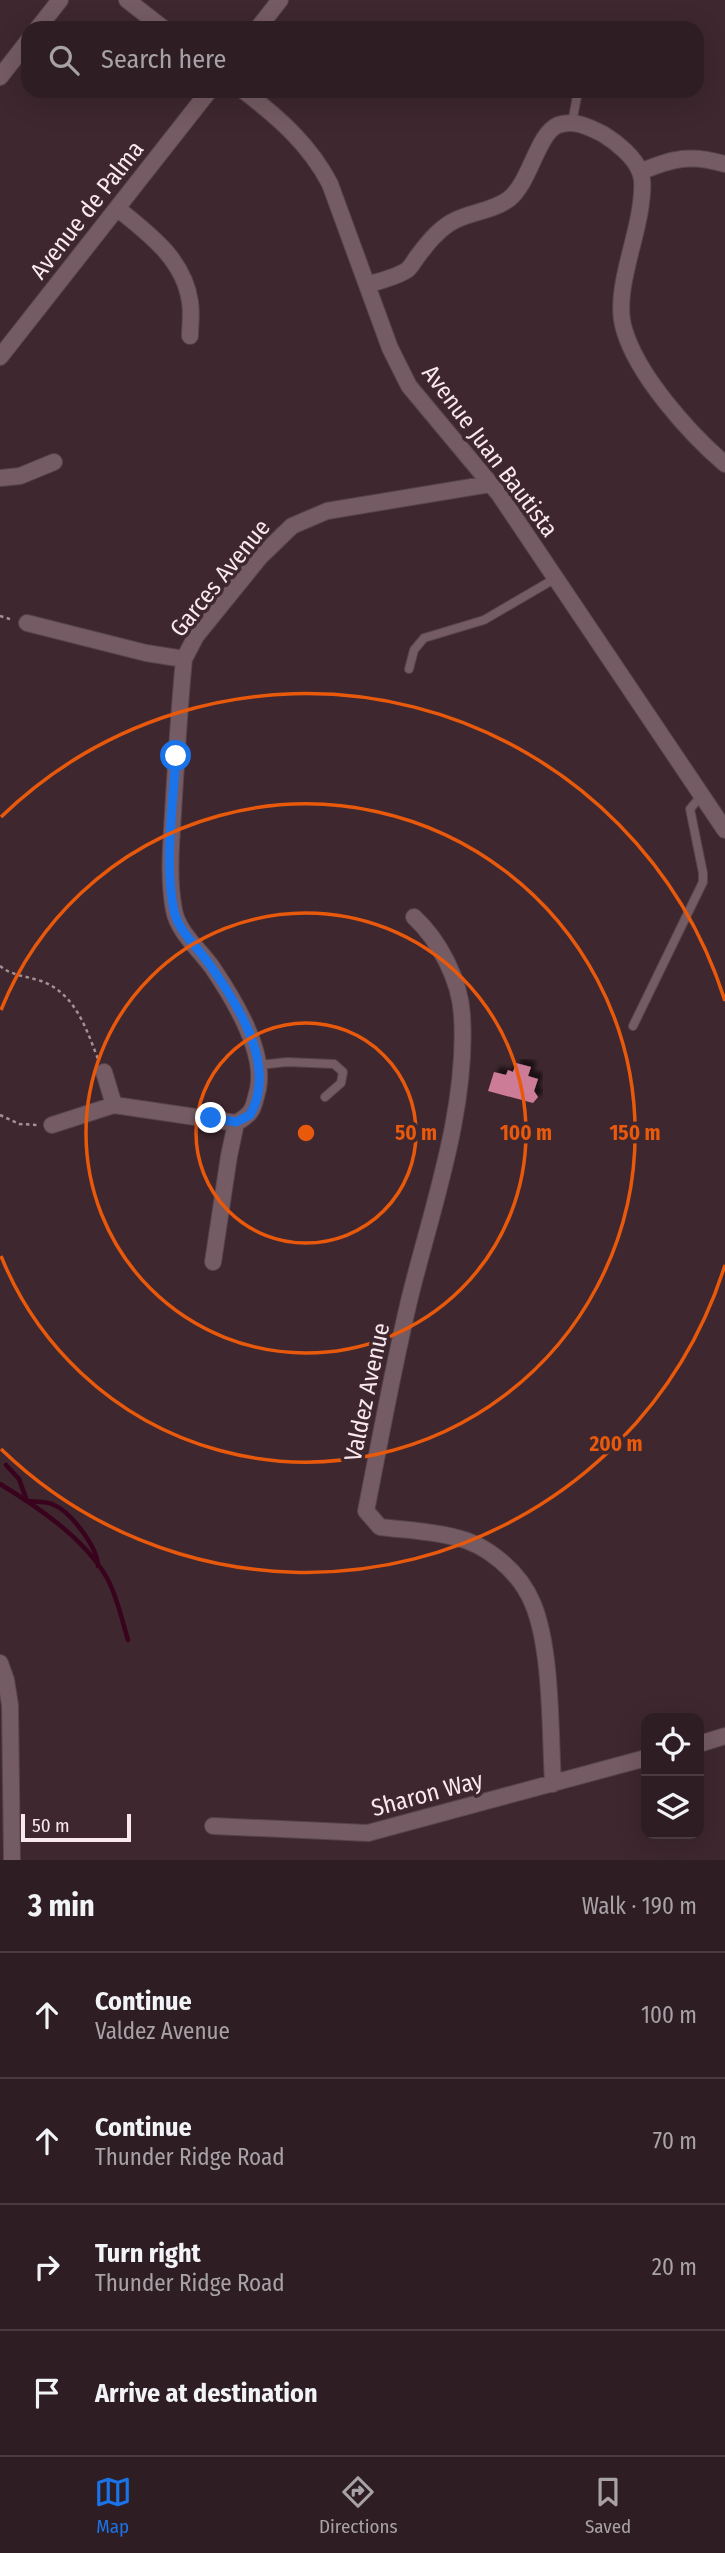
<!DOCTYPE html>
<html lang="en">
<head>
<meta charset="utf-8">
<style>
	body { margin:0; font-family:"Fira Sans Condensed",sans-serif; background:#3a2a30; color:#f1f3f6 }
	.controls { position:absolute; right:21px; bottom:21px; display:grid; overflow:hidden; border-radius:14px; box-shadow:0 7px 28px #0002 }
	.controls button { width:63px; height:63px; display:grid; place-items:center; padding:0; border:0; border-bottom:2px solid #493b41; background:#2e1d23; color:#f1f3f6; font:35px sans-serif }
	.scale { position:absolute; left:21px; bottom:18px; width:110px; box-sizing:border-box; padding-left:7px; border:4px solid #f9e9ee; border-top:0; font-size:19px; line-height:24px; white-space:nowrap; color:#f9e9ee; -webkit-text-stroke:5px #3e272f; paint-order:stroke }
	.stop { position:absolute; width:21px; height:21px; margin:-16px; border:5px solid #1a73e8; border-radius:50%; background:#fff }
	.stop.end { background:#1a73e8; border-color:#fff; box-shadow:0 2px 7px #0008 }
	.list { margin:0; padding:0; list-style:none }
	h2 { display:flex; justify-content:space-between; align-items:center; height:91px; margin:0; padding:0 28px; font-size:30px }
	h2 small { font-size:23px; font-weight:400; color:#a7a2a6 }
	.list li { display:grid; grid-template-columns:46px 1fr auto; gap:21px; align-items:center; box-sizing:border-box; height:126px; padding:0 28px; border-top:2px solid #493b41 }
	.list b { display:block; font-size:26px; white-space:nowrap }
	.list p { margin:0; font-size:23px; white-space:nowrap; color:#a7a2a6 }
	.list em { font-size:23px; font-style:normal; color:#a7a2a6 }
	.icon { flex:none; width:38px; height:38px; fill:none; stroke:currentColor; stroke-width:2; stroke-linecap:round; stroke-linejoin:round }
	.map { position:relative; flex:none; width:725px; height:1860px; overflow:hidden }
	.search { position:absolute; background:#2e1d23; box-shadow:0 7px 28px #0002; left:21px; right:21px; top:21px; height:77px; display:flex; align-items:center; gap:18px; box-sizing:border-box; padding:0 24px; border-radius:21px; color:#a7a2a6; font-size:26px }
	.sheet { height:595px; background:#2e1d23 }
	nav { display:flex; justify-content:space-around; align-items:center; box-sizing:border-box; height:98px; border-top:2px solid #493b41; background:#2e1d23; font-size:19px; color:#a7a2a6 }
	nav a { display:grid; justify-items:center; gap:4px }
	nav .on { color:#1a73e8 }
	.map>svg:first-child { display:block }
</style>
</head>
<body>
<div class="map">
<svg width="725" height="1860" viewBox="0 0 725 1860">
	<defs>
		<filter id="shadow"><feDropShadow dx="5.5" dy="-5.5" stdDeviation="2" flood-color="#0009"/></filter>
	</defs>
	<rect width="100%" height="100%" fill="#3e272f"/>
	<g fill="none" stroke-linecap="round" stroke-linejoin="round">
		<path stroke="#39031d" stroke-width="4.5" d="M6 1465 19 1479 27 1501C35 1502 47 1501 54 1505 71 1512 98 1548 98 1566
			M0 1484C38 1507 84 1538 107 1578 117 1596 122 1620 128 1640"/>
	</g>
	<path fill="#cd7b98" filter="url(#shadow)" d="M516 1063 531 1067 528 1076 538 1079 534 1091 538 1097 533 1103 488 1091 494 1072 506 1075 508 1070 513 1072Z"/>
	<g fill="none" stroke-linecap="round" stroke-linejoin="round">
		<g stroke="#57444b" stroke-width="10">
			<path id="service" d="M572 123 578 91
				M409 669 414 650 424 638 484 620 556 578
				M633 1026 703 882V873L690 809 701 796
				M259 1065 287 1062 334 1064 343 1072 341 1083 325 1097"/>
		</g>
		<g stroke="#57444b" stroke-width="18">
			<path id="minor" d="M127 0 163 28
				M38 28 60 0
				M258 28 280 0
				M0 77 28 41
				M244 91C279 118 310 145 330 184L390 348 409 386 499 494 725 830
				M640 172C673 158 690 154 725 164
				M117 208C149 234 184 259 190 302 192 313 190 325 190 336
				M367 285C379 281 397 277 407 270 411 267 414 261 417 257 427 244 436 232 450 223 468 212 491 212 509 199 531 181 537 134 558 125 574 119 589 127 603 134 616 142 635 157 640 172 644 181 642 194 641 203 637 241 613 293 624 329 637 375 689 433 725 464
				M0 357 209 91
				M0 478 20 476 54 462
				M27 623 146 653 184 659 196 636 260 557 292 526 327 511 490 484
				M414 917C439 940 460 980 462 1015 468 1108 432 1208 410 1297 393 1368 380 1440 366 1511L380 1527C404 1530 430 1531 454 1537 487 1544 520 1572 533 1604 552 1650 550 1732 553 1784
				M104 1072 114 1105 236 1123C254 1113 253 1108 258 1089 266 1051 233 998 212 967 199 949 178 932 174 910 168 879 171 845 173 814 176 762 179 711 184 659
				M52 1125 114 1105
				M213 1262 229 1156 236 1123
				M0 1663 6 1680 10 1705 12 1860
				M699 1744 725 1736
				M213 1826 368 1833 646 1758"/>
		</g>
		<path stroke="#a49197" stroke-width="2.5" stroke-dasharray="3.5 3.5" stroke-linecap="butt" d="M0 616 13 620
			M0 966C12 976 27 976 41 981 75 993 86 1028 98 1059
			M0 1115 19 1124 38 1125"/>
		<use href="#service" stroke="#755b63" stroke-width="8"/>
		<use href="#minor" stroke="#755b63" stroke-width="16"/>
	</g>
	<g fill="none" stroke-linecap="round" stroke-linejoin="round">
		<path stroke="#1a73e8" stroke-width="9" d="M176 756C173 804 164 864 174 911 179 933 200 949 212 968 240 1008 277 1067 250 1115L236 1122 211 1118"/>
	</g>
	<g fill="none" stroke="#e8590c" stroke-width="3.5">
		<circle cx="306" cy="1133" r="110"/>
		<circle cx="306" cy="1133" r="220"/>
		<path d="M1 1010A329 329 0 1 1 1 1256"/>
		<path d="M725 1265A439 439 0 0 1 1 1449M1 817A439 439 0 0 1 725 1001"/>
	</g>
	<g text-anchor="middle" stroke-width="7" stroke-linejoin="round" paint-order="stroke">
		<g font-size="24" fill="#f9e9ee" stroke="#3e272f">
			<text transform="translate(87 210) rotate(-52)" y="8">Avenue de Palma</text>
			<text transform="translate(490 451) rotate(53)" y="8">Avenue Juan Bautista</text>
			<text transform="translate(220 578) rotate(-51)" y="8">Garces Avenue</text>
			<text transform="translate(367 1392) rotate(-78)" y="8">Valdez Avenue</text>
			<text transform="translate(427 1794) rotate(-15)" y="8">Sharon Way</text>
		</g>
	</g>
	<circle cx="306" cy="1133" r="10" fill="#e8590c" stroke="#3e272f" stroke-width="3.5"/>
	<g font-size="21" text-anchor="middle" font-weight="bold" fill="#e8590c" stroke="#3e272f" stroke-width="7" stroke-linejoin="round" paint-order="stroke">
		<text x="416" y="1140">50 m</text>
		<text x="526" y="1140">100 m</text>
		<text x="635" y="1140">150 m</text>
		<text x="616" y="1451">200 m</text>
	</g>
</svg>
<div class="controls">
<button><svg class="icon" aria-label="locate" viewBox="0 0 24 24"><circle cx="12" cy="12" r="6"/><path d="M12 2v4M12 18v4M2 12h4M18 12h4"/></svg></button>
<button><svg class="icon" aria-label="layers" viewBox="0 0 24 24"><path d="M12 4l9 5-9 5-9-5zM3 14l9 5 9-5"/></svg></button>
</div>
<div class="scale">50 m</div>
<div class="stop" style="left:176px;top:756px"></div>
<div class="stop end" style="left:211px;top:1118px"></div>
<div class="search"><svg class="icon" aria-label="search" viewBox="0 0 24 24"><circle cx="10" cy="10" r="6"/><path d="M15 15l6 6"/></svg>Search here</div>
</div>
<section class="sheet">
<h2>3 min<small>Walk · 190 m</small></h2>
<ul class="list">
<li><svg class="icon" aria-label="ahead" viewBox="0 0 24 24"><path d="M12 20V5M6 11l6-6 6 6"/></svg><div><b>Continue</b><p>Valdez Avenue</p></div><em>100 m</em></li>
<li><svg class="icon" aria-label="ahead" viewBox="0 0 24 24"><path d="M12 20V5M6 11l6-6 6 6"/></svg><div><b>Continue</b><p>Thunder Ridge Road</p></div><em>70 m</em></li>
<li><svg class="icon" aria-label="right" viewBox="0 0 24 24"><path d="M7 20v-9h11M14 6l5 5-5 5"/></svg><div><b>Turn right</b><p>Thunder Ridge Road</p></div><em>20 m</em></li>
<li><svg class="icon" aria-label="arrive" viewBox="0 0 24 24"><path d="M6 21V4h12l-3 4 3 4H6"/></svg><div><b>Arrive at destination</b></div></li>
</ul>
</section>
<nav>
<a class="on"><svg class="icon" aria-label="map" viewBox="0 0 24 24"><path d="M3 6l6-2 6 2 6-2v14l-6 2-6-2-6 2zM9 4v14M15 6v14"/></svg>Map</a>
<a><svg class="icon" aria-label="directions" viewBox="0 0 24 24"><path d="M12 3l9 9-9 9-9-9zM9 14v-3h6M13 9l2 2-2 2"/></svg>Directions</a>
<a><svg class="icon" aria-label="saved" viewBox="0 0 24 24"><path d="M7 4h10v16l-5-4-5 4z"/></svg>Saved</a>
</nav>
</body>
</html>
